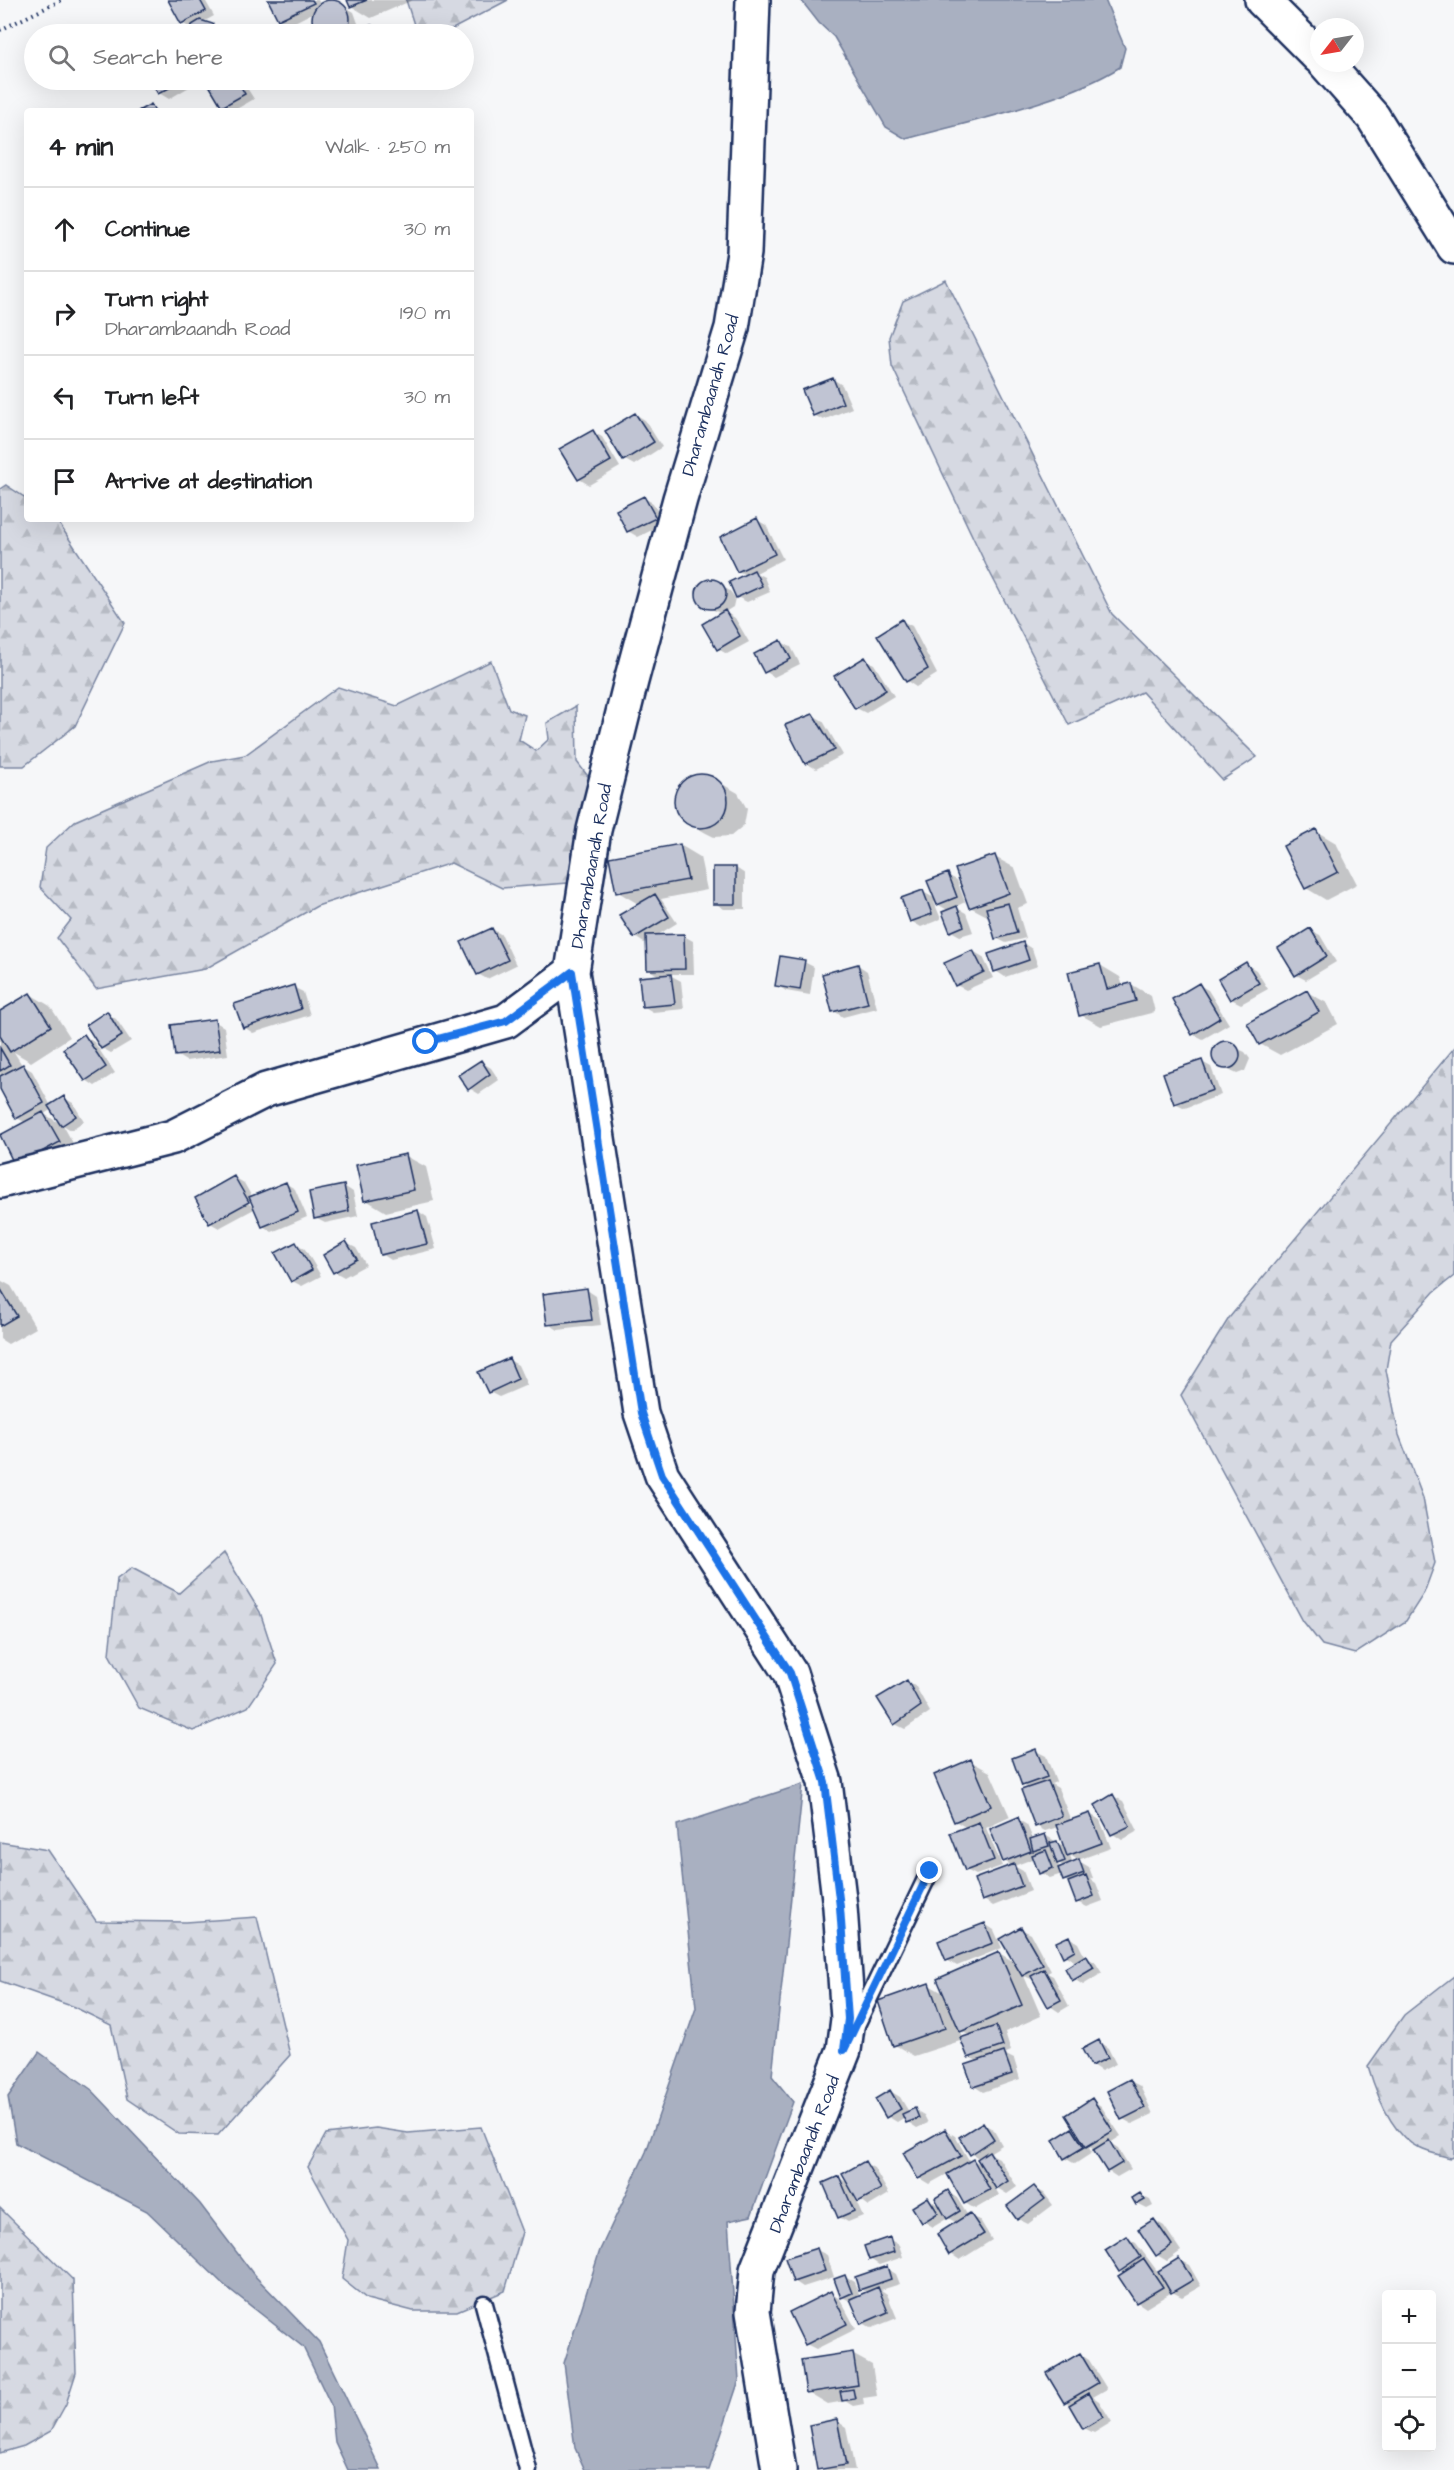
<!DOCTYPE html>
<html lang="en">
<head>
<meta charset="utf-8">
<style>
	body { margin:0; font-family:"Architects Daughter",sans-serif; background:#f6f6f6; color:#202124 }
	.controls { position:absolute; right:18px; bottom:18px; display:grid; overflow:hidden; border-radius:6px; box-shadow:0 6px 24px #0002 }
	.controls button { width:54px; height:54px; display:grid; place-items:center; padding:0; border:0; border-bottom:2px solid #e0e0e0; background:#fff; color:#202124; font:30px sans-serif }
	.compass { position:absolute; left:1310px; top:18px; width:54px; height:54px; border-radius:50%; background:#fff; box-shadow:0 6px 24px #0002; rotate:239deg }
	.stop { position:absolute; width:18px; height:18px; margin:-14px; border:4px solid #1a73e8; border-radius:50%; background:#fff }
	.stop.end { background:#1a73e8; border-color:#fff; box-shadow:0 2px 6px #0008 }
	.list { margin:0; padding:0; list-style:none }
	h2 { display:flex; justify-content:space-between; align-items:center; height:78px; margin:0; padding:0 24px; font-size:26px }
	h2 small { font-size:20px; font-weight:400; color:#757577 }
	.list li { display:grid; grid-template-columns:39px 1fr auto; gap:18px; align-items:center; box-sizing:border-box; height:84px; padding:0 24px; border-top:2px solid #e0e0e0 }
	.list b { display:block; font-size:22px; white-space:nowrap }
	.list p { margin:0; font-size:20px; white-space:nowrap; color:#757577 }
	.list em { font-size:20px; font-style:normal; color:#757577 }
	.icon { flex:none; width:33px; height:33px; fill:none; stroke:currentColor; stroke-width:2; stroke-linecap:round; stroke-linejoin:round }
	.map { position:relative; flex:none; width:1454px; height:2470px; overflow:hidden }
	.search { position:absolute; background:#fff; box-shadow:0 6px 24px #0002; left:24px; top:24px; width:450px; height:66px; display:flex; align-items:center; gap:15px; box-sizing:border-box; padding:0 21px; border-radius:33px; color:#757577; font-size:22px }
	.panel { position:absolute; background:#fff; box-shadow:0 6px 24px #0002; left:24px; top:108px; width:450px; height:414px; border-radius:6px }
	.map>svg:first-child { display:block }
</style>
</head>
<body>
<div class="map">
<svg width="1454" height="2470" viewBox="0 0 1454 2470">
	<defs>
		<pattern id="forest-firs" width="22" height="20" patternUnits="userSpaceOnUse" patternTransform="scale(1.5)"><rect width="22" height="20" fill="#d6d9e2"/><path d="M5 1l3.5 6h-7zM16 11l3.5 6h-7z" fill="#b7bbc4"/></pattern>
	</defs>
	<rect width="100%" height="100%" fill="#f6f7f9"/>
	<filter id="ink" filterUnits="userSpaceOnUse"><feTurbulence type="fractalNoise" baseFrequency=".0167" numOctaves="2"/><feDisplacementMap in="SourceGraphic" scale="12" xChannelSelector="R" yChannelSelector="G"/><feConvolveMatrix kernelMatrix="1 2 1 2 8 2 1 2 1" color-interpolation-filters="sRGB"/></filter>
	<g filter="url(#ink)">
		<path fill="url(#forest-firs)" stroke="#7884a0" stroke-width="1.5" d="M406 0H508L443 34H417Z
			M946 280 1112 614 1257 757 1222 780 1142 692 1069 725 986 565 892 366 889 337 903 301Z
			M6 485 27 499V519H56L125 623 75 726 24 766H0V489Z
			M491 661 509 709 525 715 519 740 536 751 549 739 547 723 576 706 577 762 597 788 581 882 502 888 451 863 317 906 205 969 96 989 57 938 71 920 40 887 46 848 75 821 212 761 245 755 338 687 397 706Z
			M1454 1048V1276L1434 1292 1391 1340 1386 1370 1399 1435 1423 1498 1435 1563 1424 1593 1406 1621 1355 1654 1322 1645 1303 1621 1181 1395 1229 1318Z
			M224 1553 260 1612 277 1664 248 1707 193 1731 139 1708 109 1654 117 1579 132 1568 179 1593Z
			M0 1842 48 1850 96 1921 186 1922 257 1917 290 2055 218 2135 179 2134 127 2099 111 2025 74 2007 0 1981Z
			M1454 1976V2157L1451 2158C1440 2155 1429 2153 1419 2148 1391 2135 1376 2093 1368 2066L1404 2015Z
			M481 2127 522 2232 505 2291 457 2311H413L367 2299 342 2279 348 2240 308 2167 326 2134 376 2128 408 2133Z
			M0 2208 73 2280 76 2373 66 2404 51 2431 24 2446 0 2453Z"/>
		<path fill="#a9b0c1" stroke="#707c99" stroke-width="1.5" d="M801 0H1105L1125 48 1120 67C1065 102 971 121 906 139L886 127 834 37 819 23Z
			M803 1784 772 2076 793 2102 751 2216 728 2221 739 2380 709 2470H585L575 2448 564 2363 600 2250 646 2152 696 2008 677 1825Z
			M39 2052 92 2090 200 2204 254 2275 319 2342 381 2470H348L335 2442 331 2405 303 2347 223 2284 147 2211 16 2143 8 2097Z"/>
		<path fill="#0003" fill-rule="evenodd" d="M170 0H205L214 16 203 22 213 25 225 34H191L192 29 182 23Z
			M270 0H318L321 6 327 2 344 6 354 12 360 29 357 34H324L316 30 313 18 316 11 289 25 279 19Z
			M349 0H413L371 18 351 6Z
			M376 28 386 34H364L365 29Z
			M152 80H201L169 99 159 93Z
			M208 80H242L254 99 233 111 224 105Z
			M833 379 842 385 852 408 823 420 814 415Z
			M635 414 645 420 662 447 634 465 625 460Z
			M593 432 602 437 620 467 589 485 579 479Z
			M644 498 653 503 664 524 638 537 628 531 618 511Z
			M757 520 766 525 783 559 756 573 764 577 770 592 747 602 737 597 746 575 738 571Z
			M712 581 730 591 735 598 733 607 725 612 735 618 749 642 727 654 718 649 722 614 703 605 699 598 701 586Z
			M902 621 912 626 937 674 916 687 907 681Z
			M781 642 791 647 800 664 774 677 765 671Z
			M865 659 874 664 894 696 866 713 856 708Z
			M813 715 823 721 843 755 816 769 806 763Z
			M695 776 710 777 738 793 747 809 744 825 731 836 714 837 706 833 685 821 676 807 677 791 681 785Z
			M1316 831 1336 843 1357 884 1326 900 1306 888Z
			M680 845 700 857 707 890 661 899 677 923 656 936H684L693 941 694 974H668L681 981 684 1009 653 1012 643 1006 661 977 648 969V941L644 943 635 937 640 905 618 892Z
			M995 857 1015 868 1028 904 1017 908 1026 938 1006 943 996 938 991 918 970 907Z
			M736 868 745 874V909H724L715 903Z
			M947 875 957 880 965 902 955 907 966 913 973 932 960 936 951 931 949 911 934 902 941 919 921 927 911 921 923 892 936 899Z
			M492 929 502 935 516 965 487 979 478 974Z
			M1310 930 1320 935 1336 962 1306 980 1296 975Z
			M1023 943 1032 949 1038 966 1005 977 996 971Z
			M973 951 983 957 993 978 966 990 956 985Z
			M804 962 814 967 810 995 786 991 777 985Z
			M1246 964 1256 970 1268 989 1241 1004 1231 999Z
			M858 965 867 971 877 1008 843 1017 834 1011Z
			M1100 965 1120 977 1123 986 1131 984 1151 996 1155 1012 1101 1026 1081 1015Z
			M1199 985 1208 990 1229 1024 1203 1039 1193 1034Z
			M293 987 303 992 310 1015 253 1033 244 1027Z
			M1307 992 1327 1003 1338 1024 1280 1055 1260 1044Z
			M30 994 50 1006 70 1037 31 1062 14 1052 22 1065 32 1071 51 1106 64 1098 73 1103 84 1121 71 1130 63 1125 79 1154 17 1165 1 1136 26 1123 17 1118 0 1086V1013ZM52 1109 61 1124 44 1114Z
			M107 1013 116 1019 131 1041 111 1053 102 1048Z
			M214 1021 224 1027 228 1055 186 1061 176 1055Z
			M84 1036 94 1042 115 1073 95 1086 86 1080Z
			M1223 1042 1245 1052 1250 1059 1245 1071 1237 1074 1218 1065 1213 1054 1216 1047Z
			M481 1062 491 1068 499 1080 479 1094 469 1088Z
			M1202 1062 1211 1067 1221 1095 1185 1108 1175 1103Z
			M406 1156 426 1167 434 1201 386 1212 366 1200Z
			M234 1177 244 1183 252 1197 285 1183 295 1189 307 1217 272 1232 263 1226 256 1208 219 1228 210 1223ZM243 1197 254 1203V1207L241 1199Z
			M344 1186 353 1192 358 1216 325 1223 315 1218Z
			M418 1211 427 1217 436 1249 391 1260 382 1254Z
			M296 1243 305 1249 321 1276 302 1286 292 1281Z
			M346 1243 356 1248 366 1265 344 1277 335 1272Z
			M0 1280 11 1286 36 1328 8 1344 0 1339Z
			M587 1290 596 1296 601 1325 558 1330 549 1324Z
			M509 1360 518 1365 527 1385 499 1397 489 1392Z
			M907 1681 916 1687 930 1712 905 1729 895 1724Z
			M1036 1751 1046 1756 1056 1782 1051 1784 1058 1788 1071 1821 1090 1814 1100 1820 1111 1848 1078 1860 1070 1855 1073 1864 1079 1861 1089 1867 1093 1878 1090 1879 1096 1883 1103 1901 1087 1907 1077 1902 1070 1883 1065 1880 1062 1874 1050 1878 1041 1873 1035 1858 1014 1866 1023 1871 1031 1891 993 1906 984 1900 1013 1866 1004 1861 1017 1819 1027 1825 1033 1839 1045 1835 1065 1847 1058 1827 1045 1831 1036 1826 1030 1789 1023 1785ZM1057 1862 1065 1867 1060 1869Z
			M970 1761 990 1772 1010 1817 986 1828 1002 1866 976 1875 966 1870 967 1828 955 1821Z
			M1113 1796 1123 1801 1138 1831 1122 1840 1113 1834Z
			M985 1924 994 1930 1002 1948 957 1966 947 1960Z
			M1021 1929 1031 1934 1051 1971 1047 1973 1053 1976 1069 2006 1059 2012 1050 2006 1034 1980 1024 1976 1041 2016 1005 2032 1011 2051 1004 2054 1014 2059 1020 2079 983 2092 974 2086 979 2062 969 2057 963 2040 914 2056 895 2045 929 1985 945 1994 999 1953 1016 1963ZM961 2031 970 2036 963 2039Z
			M1069 1937 1078 1943 1085 1957 1095 1962 1102 1973 1083 1985 1074 1979 1076 1962 1064 1955Z
			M1099 2042 1108 2048 1116 2064 1101 2071 1092 2065Z
			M1130 2081 1140 2086 1153 2114 1132 2124 1123 2119Z
			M890 2091 900 2097 909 2112 915 2110 924 2115 928 2123 917 2128 908 2122 905 2117 897 2122 887 2116Z
			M1092 2100 1101 2106 1121 2136 1110 2143 1118 2148 1131 2169 1117 2177 1108 2171 1096 2151 1088 2146 1092 2153 1075 2164 1065 2158 1072 2130 1081 2135Z
			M983 2124 993 2129 1002 2145 989 2153 999 2158 1017 2187 1007 2194 994 2186 999 2195 975 2209 965 2203 949 2173 929 2184 919 2178 945 2130 955 2136 970 2162 973 2160 983 2166 980 2159 971 2153Z
			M865 2163 874 2168 889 2194 869 2206 853 2194 863 2216 848 2222 839 2217V2178L850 2184Z
			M1034 2188 1044 2193 1053 2205 1028 2224 1018 2219Z
			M948 2192 957 2198 968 2216 980 2220 992 2240 960 2260 951 2254 939 2234 957 2223 948 2218 933 2227 923 2221 928 2199 942 2207Z
			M1140 2195 1150 2200 1153 2206 1147 2209 1137 2204Z
			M1154 2220 1164 2226 1181 2251 1167 2261 1157 2255 1141 2229Z
			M1127 2238 1136 2243 1158 2272 1179 2260 1189 2265 1201 2286 1182 2297 1172 2292 1146 2308 1137 2302 1125 2273 1120 2271Z
			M889 2239 899 2245 903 2257 879 2265 870 2259Z
			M817 2250 827 2255 834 2277 803 2287 794 2281Z
			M886 2268 896 2274 900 2284 881 2290 887 2294 897 2318 872 2328 863 2323 852 2302 842 2297 845 2277 854 2282 860 2296 868 2293 860 2289Z
			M830 2293 840 2299 856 2329 816 2349 806 2344Z
			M852 2354 872 2365 877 2396 863 2398 864 2404 853 2406 845 2401 828 2404 808 2392Z
			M1080 2354 1089 2360 1107 2389 1093 2397 1099 2401 1112 2422 1094 2433 1084 2428 1048 2373Z
			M837 2421 846 2427 855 2470H818L810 2426Z"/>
		<path fill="#c0c4d3" stroke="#1b2f5e" stroke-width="1.5" d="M168 0H200L206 11 181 24Z
			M268 0H312L314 3 278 20Z
			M347 0H367L350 7Z
			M312 19a19 19 0 1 1 38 0a19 19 0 1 1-38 0Z
			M200 20 213 24 218 34H189L192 25Z
			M371 25 377 27 380 34H362L363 28Z
			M150 80H184L158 94Z
			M206 80H237L245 94 222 107Z
			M151 104 155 111H138Z
			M833 378 843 403 813 416 802 390Z
			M635 413 654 442 623 461 605 431Z
			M593 430 611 461 578 480 559 449Z
			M644 496 656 518 627 532 616 510Z
			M757 518 775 554 737 572 720 537Z
			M754 570 762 586 736 598 729 582Z
			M696 594a15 15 0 1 1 30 0a15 15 0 1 1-30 0Z
			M725 610 740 636 717 650 702 624Z
			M902 619 928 669 906 682 877 635Z
			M781 640 791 659 764 673 754 654Z
			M865 657 886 690 855 709 834 676Z
			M813 714 835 750 805 764 785 725Z
			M674 801a27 27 0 1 1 54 0a27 27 0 1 1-54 0Z
			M1316 829 1338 872 1305 889 1283 846Z
			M680 844 688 880 616 893 609 857Z
			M995 855 1009 893 969 908 955 869Z
			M713 867H736V904H713Z
			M948 873 957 897 937 905 927 881Z
			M923 890 932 914 910 922 901 898Z
			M655 894 669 917 634 938 619 915Z
			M1008 903 1017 933 995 939 986 908Z
			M957 906 964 926 950 932 942 912Z
			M492 928 508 960 477 975 461 942Z
			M1310 928 1327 956 1295 976 1278 948Z
			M684 934 685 969 647 970 646 935Z
			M1023 942 1029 960 994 972 988 954Z
			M973 950 984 972 955 986 944 963Z
			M780 956 805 960 800 990 775 986Z
			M1246 962 1259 983 1230 1000 1218 979Z
			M858 964 868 1003 832 1012 822 974Z
			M1100 964 1107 989 1131 983 1136 1001 1079 1016 1068 972Z
			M671 974 675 1004 642 1007 639 977Z
			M1199 983 1220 1018 1192 1035 1172 999Z
			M294 985 301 1009 243 1028 234 1004Z
			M1307 990 1319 1012 1259 1045 1247 1023Z
			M30 993 51 1026 10 1052 0 1036V1011Z
			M107 1011 122 1036 101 1049 86 1025Z
			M215 1019 220 1050 175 1056 171 1025Z
			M84 1034 106 1067 85 1081 63 1049Z
			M1212 1055a14 14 0 1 1 28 0a14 14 0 1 1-28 0Z
			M0 1048 10 1065 0 1071Z
			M481 1060 490 1074 468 1090 458 1075Z
			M1202 1060 1213 1090 1174 1104 1163 1073Z
			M23 1064 44 1103 16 1119 0 1089V1076Z
			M64 1096 76 1116 61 1126 48 1106Z
			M43 1112 60 1142 15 1166 0 1135Z
			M406 1154 414 1190 364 1201 356 1165Z
			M234 1176 249 1202 209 1224 195 1198Z
			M286 1182 298 1212 262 1227 249 1197Z
			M344 1185 349 1211 314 1219 309 1192Z
			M418 1210 427 1244 380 1255 372 1222Z
			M346 1241 357 1259 333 1273 323 1255Z
			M296 1242 312 1270 291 1282 275 1253Z
			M0 1288 17 1316 0 1326Z
			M587 1288 592 1320 547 1325 543 1294Z
			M509 1358 518 1379 488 1393 478 1372Z
			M907 1680 921 1706 894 1725 877 1698Z
			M1036 1749 1047 1777 1022 1786 1012 1758Z
			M971 1759 991 1806 954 1822 934 1775Z
			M1048 1781 1062 1816 1035 1827 1021 1790Z
			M1113 1794 1130 1826 1111 1835 1095 1805Z
			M1090 1813 1102 1843 1067 1856 1056 1825Z
			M1018 1817 1031 1851 1003 1862 990 1829Z
			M979 1822 994 1860 965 1871 950 1833Z
			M1045 1834 1049 1846 1033 1851 1030 1839Z
			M1057 1841 1065 1861 1057 1864 1050 1843Z
			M1046 1850 1053 1868 1039 1874 1032 1855Z
			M1079 1859 1084 1873 1063 1881 1058 1868Z
			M1014 1864 1022 1886 982 1901 974 1879Z
			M1086 1875 1094 1896 1076 1903 1068 1882Z
			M985 1923 993 1943 946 1961 938 1941Z
			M1021 1927 1043 1965 1022 1976 1000 1939Z
			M1069 1936 1075 1950 1063 1957 1056 1942Z
			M999 1952 1022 2005 960 2032 937 1979Z
			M1086 1955 1094 1968 1072 1981 1065 1968Z
			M1044 1969 1061 2000 1048 2007 1031 1976Z
			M929 1983 945 2028 893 2046 878 2001Z
			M996 2026 1003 2046 968 2058 960 2038Z
			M1099 2040 1108 2058 1091 2066 1082 2049Z
			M1004 2052 1012 2074 973 2087 965 2065Z
			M1130 2079 1145 2108 1121 2120 1107 2091Z
			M890 2090 901 2109 886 2118 875 2099Z
			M1092 2098 1113 2131 1086 2147 1066 2115Z
			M915 2108 919 2118 906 2123 902 2114Z
			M983 2122 994 2139 970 2155 959 2137Z
			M1072 2128 1084 2147 1064 2159 1053 2140Z
			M945 2129 961 2156 918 2179 903 2153Z
			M1109 2140 1122 2163 1107 2172 1093 2150Z
			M989 2151 1008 2181 996 2189 977 2159Z
			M973 2159 990 2190 964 2204 947 2174Z
			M865 2161 881 2189 858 2202 842 2174Z
			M839 2176 854 2211 838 2218 823 2183Z
			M1034 2186 1045 2199 1017 2220 1007 2206Z
			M948 2190 960 2211 947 2219 935 2198Z
			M1140 2193 1145 2200 1136 2205 1132 2198Z
			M928 2197 938 2213 922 2223 912 2207Z
			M970 2213 984 2234 949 2255 937 2234Z
			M1154 2219 1172 2245 1156 2256 1138 2229Z
			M1127 2236 1141 2257 1119 2272 1105 2250Z
			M890 2237 894 2252 869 2260 864 2246Z
			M817 2248 825 2271 793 2282 785 2258Z
			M1179 2258 1193 2280 1171 2293 1158 2271Z
			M1144 2259 1163 2287 1136 2303 1118 2276Z
			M887 2266 891 2279 859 2290 855 2277Z
			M845 2275 852 2293 841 2298 834 2279Z
			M878 2287 888 2312 861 2324 850 2299Z
			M831 2291 847 2324 805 2345 789 2312Z
			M853 2352 858 2385 806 2393 801 2360Z
			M1080 2353 1098 2383 1064 2403 1046 2373Z
			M853 2389 855 2399 842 2401 840 2391Z
			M1089 2393 1103 2417 1083 2429 1069 2405Z
			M837 2419 846 2465 817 2470 809 2425Z"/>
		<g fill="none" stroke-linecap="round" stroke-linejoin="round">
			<g stroke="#1b2f5e" stroke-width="21">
				<path id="service" d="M855 2027 930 1871
					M484 2304 528 2470"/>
			</g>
			<g stroke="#1b2f5e" stroke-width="38">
				<path id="minor" d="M753 0 744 253 732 328 680 499 631 681 594 830 572 972 641 1413 662 1475 790 1673 825 1782 840 1907 848 2019 844 2050 757 2270 753 2312 779 2470
					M1262 0 1319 57
					M1325 63 1373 117 1454 247
					M0 1181 173 1137 266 1090 506 1021 572 972"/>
			</g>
			<path stroke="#1b2f5e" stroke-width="4" stroke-dasharray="1.5 4.5" stroke-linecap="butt" d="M0 30 62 0"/>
			<use href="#service" stroke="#fff" stroke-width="16"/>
			<use href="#minor" stroke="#fff" stroke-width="33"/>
		</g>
	</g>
	<g fill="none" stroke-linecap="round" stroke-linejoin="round" filter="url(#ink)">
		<path stroke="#1a73e8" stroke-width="8" d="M426 1042 506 1021 572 972 641 1413 662 1475 790 1673 825 1782 840 1907 848 2019 844 2050 930 1871"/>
	</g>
	<g text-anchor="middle" stroke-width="6" stroke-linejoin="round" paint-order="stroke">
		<g font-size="18" fill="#1b2f5e" stroke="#fff">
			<text transform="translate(710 395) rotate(-74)" y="6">Dharambaandh Road</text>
			<text transform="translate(591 866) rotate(-80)" y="6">Dharambaandh Road</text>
			<text transform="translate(804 2154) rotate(-69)" y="6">Dharambaandh Road</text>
		</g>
	</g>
</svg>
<div class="controls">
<button>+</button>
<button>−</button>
<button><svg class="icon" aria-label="locate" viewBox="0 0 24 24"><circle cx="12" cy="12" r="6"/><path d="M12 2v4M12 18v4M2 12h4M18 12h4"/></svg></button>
</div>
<svg class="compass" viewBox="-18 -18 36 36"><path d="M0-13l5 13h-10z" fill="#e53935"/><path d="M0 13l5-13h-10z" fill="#757577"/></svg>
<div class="stop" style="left:426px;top:1042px"></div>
<div class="stop end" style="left:930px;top:1871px"></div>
<div class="search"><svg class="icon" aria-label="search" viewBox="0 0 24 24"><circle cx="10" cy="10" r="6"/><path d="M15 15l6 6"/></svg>Search here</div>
<section class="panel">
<h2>4 min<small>Walk · 250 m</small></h2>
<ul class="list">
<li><svg class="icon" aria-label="ahead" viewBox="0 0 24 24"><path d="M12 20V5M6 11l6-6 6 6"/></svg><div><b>Continue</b></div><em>30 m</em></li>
<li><svg class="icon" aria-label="right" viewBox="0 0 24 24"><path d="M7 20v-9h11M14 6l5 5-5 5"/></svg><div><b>Turn right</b><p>Dharambaandh Road</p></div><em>190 m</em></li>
<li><svg class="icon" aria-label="left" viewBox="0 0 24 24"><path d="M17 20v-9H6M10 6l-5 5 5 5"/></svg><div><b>Turn left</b></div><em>30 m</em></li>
<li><svg class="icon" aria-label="arrive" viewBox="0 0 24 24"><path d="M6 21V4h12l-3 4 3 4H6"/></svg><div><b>Arrive at destination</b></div></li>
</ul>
</section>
</div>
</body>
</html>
